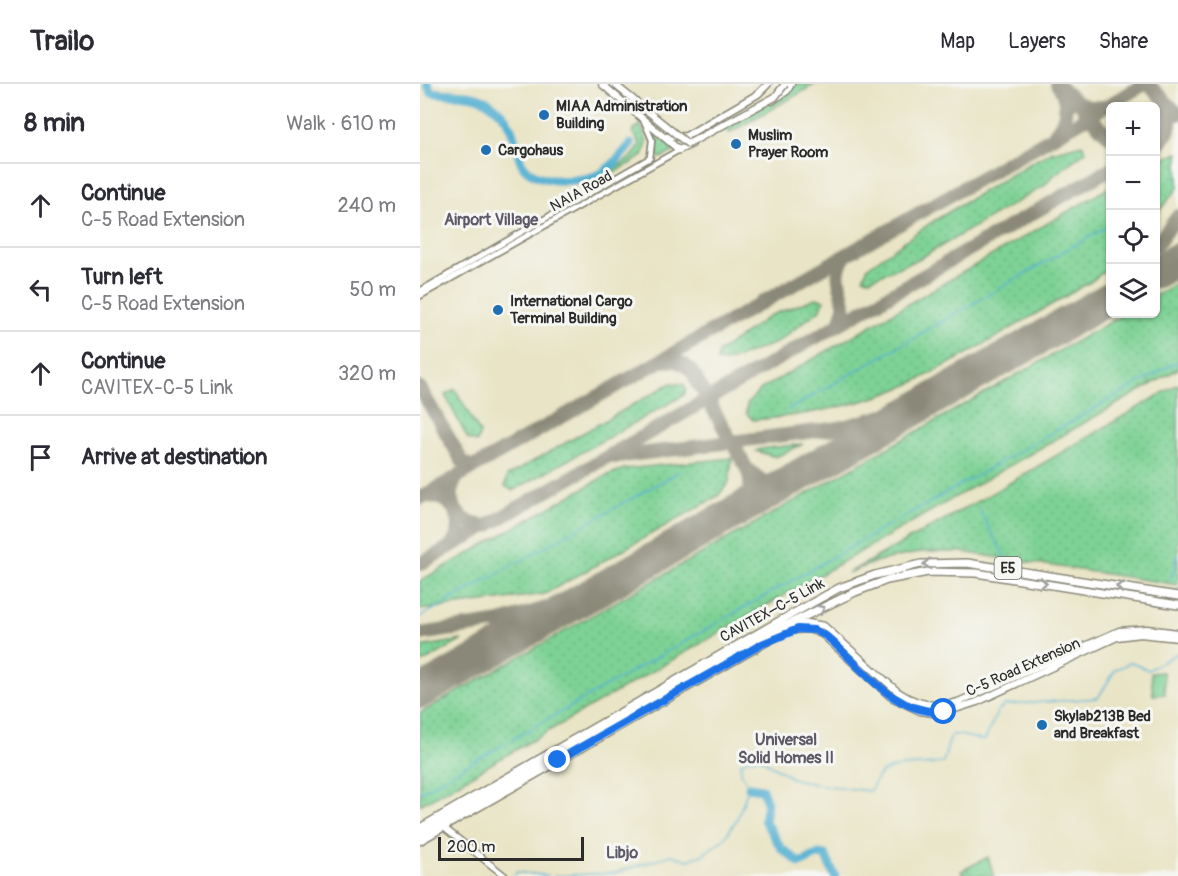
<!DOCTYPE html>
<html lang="en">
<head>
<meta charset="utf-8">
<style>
	body { margin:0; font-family:Pangolin,sans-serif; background:#f7f7f7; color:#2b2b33 }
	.controls { position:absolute; right:18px; top:18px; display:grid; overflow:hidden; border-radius:9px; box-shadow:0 2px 4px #0004 }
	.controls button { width:54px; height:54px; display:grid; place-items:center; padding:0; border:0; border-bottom:2px solid #e1e1e2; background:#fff; color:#2b2b33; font:30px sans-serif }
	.scale { position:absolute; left:18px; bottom:15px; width:146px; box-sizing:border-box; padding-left:6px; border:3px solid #2b2b2b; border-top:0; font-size:16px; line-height:21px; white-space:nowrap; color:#2b2b2b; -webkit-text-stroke:4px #f6f6f2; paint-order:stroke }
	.stop { position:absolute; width:18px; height:18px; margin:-14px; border:4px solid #1a73e8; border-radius:50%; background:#fff }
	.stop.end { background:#1a73e8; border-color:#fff; box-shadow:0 2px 6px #0008 }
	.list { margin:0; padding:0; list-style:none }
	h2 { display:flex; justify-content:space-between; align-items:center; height:78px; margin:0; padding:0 24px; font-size:26px }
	h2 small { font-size:20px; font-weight:400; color:#7c7c81 }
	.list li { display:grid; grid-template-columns:39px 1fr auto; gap:18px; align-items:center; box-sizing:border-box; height:84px; padding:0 24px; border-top:2px solid #e1e1e2 }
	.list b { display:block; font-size:22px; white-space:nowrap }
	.list p { margin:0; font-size:20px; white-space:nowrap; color:#7c7c81 }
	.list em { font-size:20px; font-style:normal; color:#7c7c81 }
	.icon { flex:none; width:33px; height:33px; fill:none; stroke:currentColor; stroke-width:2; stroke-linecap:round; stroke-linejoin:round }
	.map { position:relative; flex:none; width:758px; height:792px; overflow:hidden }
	header { display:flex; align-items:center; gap:36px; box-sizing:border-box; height:84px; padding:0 30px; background:#fff; border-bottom:2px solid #e1e1e2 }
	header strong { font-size:28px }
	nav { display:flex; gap:33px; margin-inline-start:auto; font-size:21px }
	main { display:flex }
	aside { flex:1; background:#fff }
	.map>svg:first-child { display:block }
</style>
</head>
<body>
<header>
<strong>Trailo</strong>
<nav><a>Map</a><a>Layers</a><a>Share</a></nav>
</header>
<main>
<aside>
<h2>8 min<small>Walk · 610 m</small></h2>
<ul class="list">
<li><svg class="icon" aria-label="ahead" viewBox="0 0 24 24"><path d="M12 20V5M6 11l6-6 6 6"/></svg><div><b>Continue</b><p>C-5 Road Extension</p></div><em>240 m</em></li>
<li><svg class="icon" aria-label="left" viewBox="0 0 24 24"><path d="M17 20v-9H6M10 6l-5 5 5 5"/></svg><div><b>Turn left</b><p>C-5 Road Extension</p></div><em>50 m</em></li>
<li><svg class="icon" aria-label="ahead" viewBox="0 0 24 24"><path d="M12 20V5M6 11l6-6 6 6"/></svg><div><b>Continue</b><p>CAVITEX-C-5 Link</p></div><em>320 m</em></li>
<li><svg class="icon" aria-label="arrive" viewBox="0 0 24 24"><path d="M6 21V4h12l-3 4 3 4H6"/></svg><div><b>Arrive at destination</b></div></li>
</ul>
</aside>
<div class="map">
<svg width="758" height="792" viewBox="0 0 758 792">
	<defs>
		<pattern id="grass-dots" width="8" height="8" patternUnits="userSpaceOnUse" patternTransform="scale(1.5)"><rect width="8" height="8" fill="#7ed295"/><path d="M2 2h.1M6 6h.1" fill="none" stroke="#6db481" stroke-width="1.8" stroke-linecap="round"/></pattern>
		<pattern id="park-tufts" width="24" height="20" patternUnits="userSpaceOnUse" patternTransform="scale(1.5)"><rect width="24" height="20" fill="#7ed295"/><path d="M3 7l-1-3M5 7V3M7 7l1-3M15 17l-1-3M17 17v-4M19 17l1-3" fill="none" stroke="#6db481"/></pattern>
	</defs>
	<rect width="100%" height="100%" fill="#f6f6f2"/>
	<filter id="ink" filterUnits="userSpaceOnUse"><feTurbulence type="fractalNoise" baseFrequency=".0167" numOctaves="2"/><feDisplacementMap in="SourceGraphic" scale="12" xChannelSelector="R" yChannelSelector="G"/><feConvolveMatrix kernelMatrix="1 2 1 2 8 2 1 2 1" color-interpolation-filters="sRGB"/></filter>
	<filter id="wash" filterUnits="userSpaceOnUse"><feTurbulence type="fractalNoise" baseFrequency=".008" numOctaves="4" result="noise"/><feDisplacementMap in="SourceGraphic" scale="24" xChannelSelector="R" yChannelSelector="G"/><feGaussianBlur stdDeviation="1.35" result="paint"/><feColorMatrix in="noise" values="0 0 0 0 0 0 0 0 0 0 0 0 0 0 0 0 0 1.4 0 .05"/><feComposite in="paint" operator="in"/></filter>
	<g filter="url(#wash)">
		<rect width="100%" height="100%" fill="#e9e4c5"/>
		<path fill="url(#grass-dots)" stroke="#547e60" stroke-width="1.5" d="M366 0H396L309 49 306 42 355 14Z
			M221 40 227 58 223 72 163 107 159 97C176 93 217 78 220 59L212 48Z
			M234 47 255 67 241 74 237 72Z
			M662 60 666 67 633 92 624 102 499 175 450 195 443 194 448 183 512 138 607 81 631 68Z
			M758 69V104L736 131V77Z
			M690 103V183L670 198C612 231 554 269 494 298 448 320 383 332 333 336L326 329 327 320 341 305Z
			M758 198V285L0 721V629L704 230H736V211Z
			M396 214 404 216 401 225 356 259 306 278 297 277 298 269 349 232Z
			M251 299 264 300 266 306 264 311 93 407 85 402 87 392Z
			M758 300V501L542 468H502L458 477 428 489 576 407Z
			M35 305 60 349 57 358 48 355 25 311Z
			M383 360 356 373 336 367 340 365Z
			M312 374 309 398 298 412 125 510 0 526V497L185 392 204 385Z
			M42 556 0 580V563Z"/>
		<path fill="url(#park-tufts)" stroke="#547e60" stroke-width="1.5" d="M568 773 574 792H543L541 787Z"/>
		<path fill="#7ed295" stroke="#547e60" stroke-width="1.5" d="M743 588 745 610 733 611 731 589Z"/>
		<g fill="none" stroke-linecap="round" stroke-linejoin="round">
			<path stroke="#54b1d2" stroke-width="1.5" d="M368 326 690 141
				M558 424 586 475
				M751 495 758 470
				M0 533 259 388
				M0 708 758 277
				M93 792 97 788 128 792
				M134 792 195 789 251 771 268 776 282 771 305 754 317 735 329 703 321 688V679L328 675 340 674 372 694 394 700 449 707C455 702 456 691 463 688 482 678 504 684 523 678L531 651C545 649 554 657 565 656L577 628 585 621 678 614 695 586 711 578 728 586 758 569"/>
			<path stroke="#54b1d2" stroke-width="9" d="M7 0 11 8C39 13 56 4 80 28 95 42 94 61 101 78 111 102 168 100 185 87 195 80 203 69 211 60
				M329 703 342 705 347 719 344 736 361 764 380 779 399 770 405 771 415 792"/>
			<path stroke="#8a8878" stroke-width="14" d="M637 0C651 14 661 26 682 23
				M728 0 758 30
				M664 27 690 53
				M635 49C647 36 648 21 641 6
				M742 57C752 46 752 33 747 19
				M736 161 758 132
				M418 240C437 214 404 198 427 170
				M242 277C259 274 273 283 277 299
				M275 293 327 385
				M0 304 42 377 49 382 57 381
				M195 373 419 344 467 331 526 308
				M39 391C20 415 39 442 68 442
				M2 413C32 407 51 440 30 463
				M0 414 725 0
				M313 429C328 416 335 405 327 385L347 400 368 398
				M0 480 690 85
				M0 550 80 538 170 511"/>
			<path stroke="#8a8878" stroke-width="33" d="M736 188 758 175
				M0 608 690 214"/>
		</g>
	</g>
	<g filter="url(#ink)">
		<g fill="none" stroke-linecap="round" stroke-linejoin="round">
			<g stroke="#8a8878" stroke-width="8">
				<path id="tertiary" d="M0 207 230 74 232 56 224 37
					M0 212 259 66"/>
			</g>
			<g stroke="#8a8878" stroke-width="8">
				<path id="secondary" d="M23 743 85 792"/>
			</g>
			<g stroke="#8a8878" stroke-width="9">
				<path id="primary" d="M182 0 259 66
					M352 17 367 7 371 0
					M245 53 266 52 338 10 348 0
					M259 66 272 60
					M373 546 389 545 402 550 471 613 500 627 513 629 529 627 557 618 697 553 720 550 758 554
					M0 757 375 542 388 539 404 542 478 608C497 621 516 625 538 618L699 547 727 545 758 549"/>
			</g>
			<g stroke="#8a8878" stroke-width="10">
				<path id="motorway" d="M0 744 354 540 419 504 455 491 501 480 547 479 758 512
					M0 751 340 554 435 508 467 496 508 488 556 489 758 521"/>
			</g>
			<use href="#tertiary" stroke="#fff" stroke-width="4.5"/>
			<use href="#secondary" stroke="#fff" stroke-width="5"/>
			<use href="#primary" stroke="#fff" stroke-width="6"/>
			<use href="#motorway" stroke="#fff" stroke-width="7"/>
			<g stroke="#8a8878" stroke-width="9" stroke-linecap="butt">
				<path id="primary-bridge" d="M194 0 268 60 355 13 365 0"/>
			</g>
			<use href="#primary-bridge" stroke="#fff" stroke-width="6"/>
		</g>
		<defs><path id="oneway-chevron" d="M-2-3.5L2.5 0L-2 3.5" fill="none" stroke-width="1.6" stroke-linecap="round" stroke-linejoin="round" transform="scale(1.5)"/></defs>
		<g stroke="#a0a0a0">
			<use href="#oneway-chevron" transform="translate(507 480) rotate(175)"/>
			<use href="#oneway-chevron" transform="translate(623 499) rotate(9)"/>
			<use href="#oneway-chevron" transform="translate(700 503) rotate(-170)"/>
			<use href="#oneway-chevron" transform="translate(401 525) rotate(-27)"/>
		</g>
	</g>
	<g fill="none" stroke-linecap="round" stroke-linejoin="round" filter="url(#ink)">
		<path stroke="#1a73e8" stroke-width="8" d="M138 676 342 560 378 545 394 546 406 552C442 582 471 630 524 628"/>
	</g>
	<g fill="#1f6fb2" stroke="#f6f6f2" stroke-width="2">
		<circle cx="124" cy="31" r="6"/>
		<circle cx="316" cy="60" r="6"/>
		<circle cx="66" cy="66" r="6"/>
		<circle cx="78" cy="226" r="6"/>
		<circle cx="622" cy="641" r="6"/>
	</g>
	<g text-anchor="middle" stroke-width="6" stroke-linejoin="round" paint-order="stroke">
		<rect fill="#f6f6f2" stroke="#686867" stroke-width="1.5" x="574.5" y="473" width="27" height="22" rx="4.5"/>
		<g font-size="14" font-weight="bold" fill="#2b2b2b">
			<text x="588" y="489">E5</text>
		</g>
		<g font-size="15" font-weight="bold" fill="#2b2b2b" stroke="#f6f6f2" text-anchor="start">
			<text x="136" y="27">MIAA Administration<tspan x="136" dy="17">Building</tspan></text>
			<text x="328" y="56">Muslim<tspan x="328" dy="17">Prayer Room</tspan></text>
			<text x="78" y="71">Cargohaus</text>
			<text x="90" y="222">International Cargo<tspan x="90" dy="17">Terminal Building</tspan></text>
			<text x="634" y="637">Skylab213B Bed<tspan x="634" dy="17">and Breakfast</tspan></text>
		</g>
		<g font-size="15" fill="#2b2b2b" stroke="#f6f6f2">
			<text transform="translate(161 107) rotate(-29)" y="5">NAIA Road</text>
			<text transform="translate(352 526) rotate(-29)" y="5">CAVITEX–C-5 Link</text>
			<text transform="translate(603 583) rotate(-24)" y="5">C-5 Road Extension</text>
		</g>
		<g font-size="16" font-weight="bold" fill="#5d5968" stroke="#f6f6f2">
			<text x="71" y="141">Airport Village</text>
			<text x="366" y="661">Universal<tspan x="366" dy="18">Solid Homes II</tspan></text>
			<text x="202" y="774">Libjo</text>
		</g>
	</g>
</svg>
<div class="controls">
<button>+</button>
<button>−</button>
<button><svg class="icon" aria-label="locate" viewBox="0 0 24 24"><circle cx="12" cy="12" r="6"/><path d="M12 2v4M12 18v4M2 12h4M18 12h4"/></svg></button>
<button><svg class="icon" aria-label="layers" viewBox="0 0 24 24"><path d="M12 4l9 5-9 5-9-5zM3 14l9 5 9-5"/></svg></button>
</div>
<div class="scale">200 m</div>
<div class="stop" style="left:524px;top:628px"></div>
<div class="stop end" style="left:138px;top:676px"></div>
</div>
</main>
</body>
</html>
